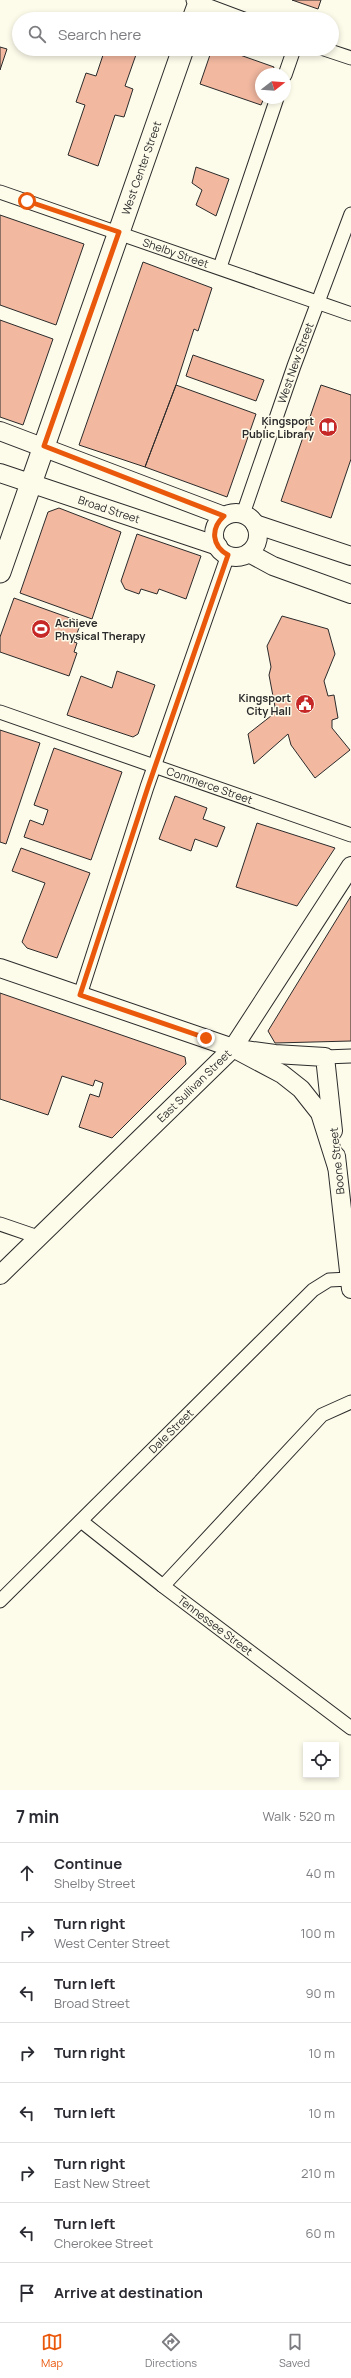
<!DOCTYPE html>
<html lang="en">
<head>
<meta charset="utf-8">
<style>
	body { margin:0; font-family:Manrope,sans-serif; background:#f2f2f3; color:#2b2b33 }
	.controls { position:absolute; right:12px; bottom:12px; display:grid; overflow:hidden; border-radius:0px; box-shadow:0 2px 6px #0003 }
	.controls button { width:36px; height:36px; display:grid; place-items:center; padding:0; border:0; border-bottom:1px solid #e1e1e2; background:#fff; color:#2b2b33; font:20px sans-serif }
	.compass { position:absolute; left:255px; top:68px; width:36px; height:36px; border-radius:50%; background:#fff; box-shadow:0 2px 6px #0003; rotate:73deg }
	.stop { position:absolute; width:12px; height:12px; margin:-9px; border:3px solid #ea580c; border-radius:50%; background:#fff }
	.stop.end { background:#ea580c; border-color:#fff; box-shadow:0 1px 4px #0008 }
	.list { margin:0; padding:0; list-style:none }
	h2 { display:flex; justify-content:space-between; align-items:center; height:52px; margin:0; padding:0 16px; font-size:17px }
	h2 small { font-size:13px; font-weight:400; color:#7c7c81 }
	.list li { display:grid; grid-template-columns:26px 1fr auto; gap:12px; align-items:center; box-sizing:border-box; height:60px; padding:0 16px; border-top:1px solid #e1e1e2 }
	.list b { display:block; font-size:15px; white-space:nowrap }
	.list p { margin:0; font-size:13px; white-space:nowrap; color:#7c7c81 }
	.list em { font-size:13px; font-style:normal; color:#7c7c81 }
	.icon { flex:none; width:22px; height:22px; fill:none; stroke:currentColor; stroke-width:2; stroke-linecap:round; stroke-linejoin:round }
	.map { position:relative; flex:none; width:351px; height:1790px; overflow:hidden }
	.search { position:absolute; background:#fff; box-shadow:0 2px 6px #0003; left:12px; right:12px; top:12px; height:44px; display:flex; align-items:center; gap:10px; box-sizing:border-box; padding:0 14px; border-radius:22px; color:#7c7c81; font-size:15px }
	.sheet { height:532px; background:#fff }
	nav { display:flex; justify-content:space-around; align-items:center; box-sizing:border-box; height:56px; border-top:1px solid #e1e1e2; background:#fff; font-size:11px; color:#7c7c81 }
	nav a { display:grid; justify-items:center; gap:2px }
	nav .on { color:#ea580c }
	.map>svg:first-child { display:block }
</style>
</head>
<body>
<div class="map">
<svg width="351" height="1790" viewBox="0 0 351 1790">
	<rect width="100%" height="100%" fill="#fdfbea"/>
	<path fill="#f2b8a0" stroke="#2b2b2b" d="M292 0H321L318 9Z
		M0 47 7 49 0 70Z
		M105 49H138L125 86 133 89 124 117 115 115 98 166 68 155 85 105 76 102 86 73 96 76Z
		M212 49H223L274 67 272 74H261V98H264L261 105 200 84Z
		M196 167 229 179 216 216 196 205 202 190 192 183Z
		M0 215 84 244 56 325 0 305Z
		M143 262 212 288 198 331 194 329 176 385 145 467 79 445Z
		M0 320 53 339 23 425 0 417Z
		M193 355 264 380 256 401 186 376Z
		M176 385 256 414 227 497 145 467Z
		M321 385 351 395V459L331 518 281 501Z
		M59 508 121 532 92 619 20 593 48 512Z
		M137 534 201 556 186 599 159 589 157 594 141 589 139 594 125 589 121 581Z
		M14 598 81 622 74 642 77 643 74 652 77 653 69 676 0 652V637Z
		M282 616 328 629 335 654 324 681 328 696 334 695 338 718 332 720V728L350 750 315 778 291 745 288 734 254 764 248 734 276 712 269 675 271 667 267 646Z
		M117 671 155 685 138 734 133 737 67 715 81 676 112 688Z
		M0 730 40 743 6 844 0 842Z
		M54 748 122 772 91 860 24 837 30 820 43 825 48 810 34 805Z
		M175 796 207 808 203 819 225 827 217 847 195 839 191 851 159 839Z
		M257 823 335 848 297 906 236 887Z
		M21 848 90 873 57 958 27 948 22 942 45 883 12 871Z
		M351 896V1041L275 1043 268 1031Z
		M0 993 185 1057 186 1064 112 1138 79 1127 90 1094 99 1097 103 1083 95 1080 93 1086 62 1076 48 1115 0 1099Z"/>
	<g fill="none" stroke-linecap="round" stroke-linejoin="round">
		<g stroke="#2b2b2b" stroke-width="15">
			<g id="street">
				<path d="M193 0 244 19"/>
				<path d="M324 49 351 58"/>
				<path d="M285 75 294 49"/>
				<path id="s1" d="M0 192 351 314"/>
				<path d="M220 267 277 98"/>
				<path id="s2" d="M243 514 294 366 351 214"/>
				<path id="s3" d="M0 712 351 835"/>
				<path d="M80 995 147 787 228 555"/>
				<path d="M325 1057 351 1056"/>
				<path d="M0 1224 38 1237"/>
				<path id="s4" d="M81 1521 163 1586 351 1728"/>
				<path d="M163 1586 322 1415 351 1402"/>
				<path id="s5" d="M0 1601 313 1290 329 1280 350 1279"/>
			</g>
		</g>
		<g stroke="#2b2b2b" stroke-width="20">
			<g id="secondary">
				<path d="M0 431 224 516"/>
				<path id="s6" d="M0 473 218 546"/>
				<circle cx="236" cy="535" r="22"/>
				<path d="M255 524 351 556"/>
				<path d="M249 553 273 566 351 594"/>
				<path d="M0 968 233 1048 282 1074 301 1089 320 1113 337 1167"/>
				<path d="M245 1050 275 1054 325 1057 333 1131"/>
				<path d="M336 1156 351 1289"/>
				<path id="s7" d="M0 1275 233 1048 351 866"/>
			</g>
		</g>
		<g stroke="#2b2b2b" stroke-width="23">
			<g id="primary">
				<path d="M193 19 200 0"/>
				<path id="s8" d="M0 572 183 49"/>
			</g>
		</g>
		<use href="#street" stroke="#fdfbea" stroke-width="13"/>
		<use href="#secondary" stroke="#fdfbea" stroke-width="18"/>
		<use href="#primary" stroke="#fdfbea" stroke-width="21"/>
	</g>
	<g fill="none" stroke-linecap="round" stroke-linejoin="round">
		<path stroke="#ea580c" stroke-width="5" d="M27 201 119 232 44 446 224 516C210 529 212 546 228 555L148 787 80 995 206 1038"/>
	</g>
	<defs>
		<g id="library-disc" transform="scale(1)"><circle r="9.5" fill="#c62828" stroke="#fdfbea"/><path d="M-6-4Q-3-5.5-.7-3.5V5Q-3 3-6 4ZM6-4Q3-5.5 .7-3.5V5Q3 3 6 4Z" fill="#fff"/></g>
		<g id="stadium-disc" transform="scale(1)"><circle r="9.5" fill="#c62828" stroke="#fdfbea"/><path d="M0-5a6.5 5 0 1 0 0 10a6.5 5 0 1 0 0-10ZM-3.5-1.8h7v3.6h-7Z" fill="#fff"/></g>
		<g id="civic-disc" transform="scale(1)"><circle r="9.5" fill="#c62828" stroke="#fdfbea"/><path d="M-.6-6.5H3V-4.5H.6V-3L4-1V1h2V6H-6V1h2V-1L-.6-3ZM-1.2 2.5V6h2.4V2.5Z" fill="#fff"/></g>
	</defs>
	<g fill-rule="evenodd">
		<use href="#library-disc" x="328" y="427"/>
		<use href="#stadium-disc" x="41" y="629"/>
		<use href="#civic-disc" x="305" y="704"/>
	</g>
	<g text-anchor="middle" stroke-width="3" stroke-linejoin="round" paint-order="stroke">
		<g font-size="11" fill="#2b2b2b" stroke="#fdfbea">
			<text dy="4" stroke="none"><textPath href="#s8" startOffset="428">West Center Street</textPath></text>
			<text dy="4" stroke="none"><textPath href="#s1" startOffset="186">Shelby Street</textPath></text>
			<text dy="4" stroke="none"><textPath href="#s2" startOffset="160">West New Street</textPath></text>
			<text dy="4" stroke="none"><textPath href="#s6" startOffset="115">Broad Street</textPath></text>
			<text dy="4" stroke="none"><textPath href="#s3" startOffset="222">Commerce Street</textPath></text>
			<text dy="4" stroke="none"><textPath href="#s7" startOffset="271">East Sullivan Street</textPath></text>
			<text transform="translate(337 1161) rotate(-96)" y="4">Boone Street</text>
			<text dy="4" stroke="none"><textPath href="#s5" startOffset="241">Dale Street</textPath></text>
			<text dy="4" stroke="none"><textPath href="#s4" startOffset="170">Tennessee Street</textPath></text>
		</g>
		<g font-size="11" font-weight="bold" fill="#2b2b2b" stroke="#fdfbea" text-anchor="end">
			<text x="314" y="425">Kingsport<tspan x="314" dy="13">Public Library</tspan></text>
			<text x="55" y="627" text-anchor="start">Achieve<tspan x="55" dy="13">Physical Therapy</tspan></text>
			<text x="291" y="702">Kingsport<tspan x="291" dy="13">City Hall</tspan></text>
		</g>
	</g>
</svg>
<div class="controls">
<button><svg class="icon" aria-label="locate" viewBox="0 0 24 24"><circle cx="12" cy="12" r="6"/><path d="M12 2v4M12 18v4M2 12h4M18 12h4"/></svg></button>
</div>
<svg class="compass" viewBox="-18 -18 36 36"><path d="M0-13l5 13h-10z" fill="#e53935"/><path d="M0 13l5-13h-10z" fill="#7c7c81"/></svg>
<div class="stop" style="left:27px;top:201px"></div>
<div class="stop end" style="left:206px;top:1038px"></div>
<div class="search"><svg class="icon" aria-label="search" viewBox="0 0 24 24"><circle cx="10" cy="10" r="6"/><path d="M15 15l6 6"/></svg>Search here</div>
</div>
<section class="sheet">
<h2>7 min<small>Walk · 520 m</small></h2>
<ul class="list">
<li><svg class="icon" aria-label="ahead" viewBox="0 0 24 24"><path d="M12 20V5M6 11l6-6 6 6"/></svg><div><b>Continue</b><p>Shelby Street</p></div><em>40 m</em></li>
<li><svg class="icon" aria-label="right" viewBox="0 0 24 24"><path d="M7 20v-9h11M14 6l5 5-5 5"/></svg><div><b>Turn right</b><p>West Center Street</p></div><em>100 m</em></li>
<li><svg class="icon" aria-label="left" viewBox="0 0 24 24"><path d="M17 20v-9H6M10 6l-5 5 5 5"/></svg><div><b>Turn left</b><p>Broad Street</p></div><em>90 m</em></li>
<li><svg class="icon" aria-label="right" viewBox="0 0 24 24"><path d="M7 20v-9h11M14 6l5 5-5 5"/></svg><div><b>Turn right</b></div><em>10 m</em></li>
<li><svg class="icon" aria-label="left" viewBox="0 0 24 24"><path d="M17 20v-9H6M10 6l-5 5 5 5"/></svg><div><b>Turn left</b></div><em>10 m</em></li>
<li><svg class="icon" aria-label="right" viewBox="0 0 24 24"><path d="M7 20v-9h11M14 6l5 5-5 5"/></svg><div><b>Turn right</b><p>East New Street</p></div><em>210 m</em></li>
<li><svg class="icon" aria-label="left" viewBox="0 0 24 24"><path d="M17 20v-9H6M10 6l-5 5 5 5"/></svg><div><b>Turn left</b><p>Cherokee Street</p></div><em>60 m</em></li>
<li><svg class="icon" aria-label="arrive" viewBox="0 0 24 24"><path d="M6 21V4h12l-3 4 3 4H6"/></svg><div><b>Arrive at destination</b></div></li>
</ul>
</section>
<nav>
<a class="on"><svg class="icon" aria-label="map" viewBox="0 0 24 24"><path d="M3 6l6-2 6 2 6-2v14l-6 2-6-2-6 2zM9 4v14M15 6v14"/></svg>Map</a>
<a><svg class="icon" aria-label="directions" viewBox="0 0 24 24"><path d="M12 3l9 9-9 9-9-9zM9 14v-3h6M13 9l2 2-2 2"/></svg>Directions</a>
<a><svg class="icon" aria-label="saved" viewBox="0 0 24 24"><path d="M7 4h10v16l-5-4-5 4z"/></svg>Saved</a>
</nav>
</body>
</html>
